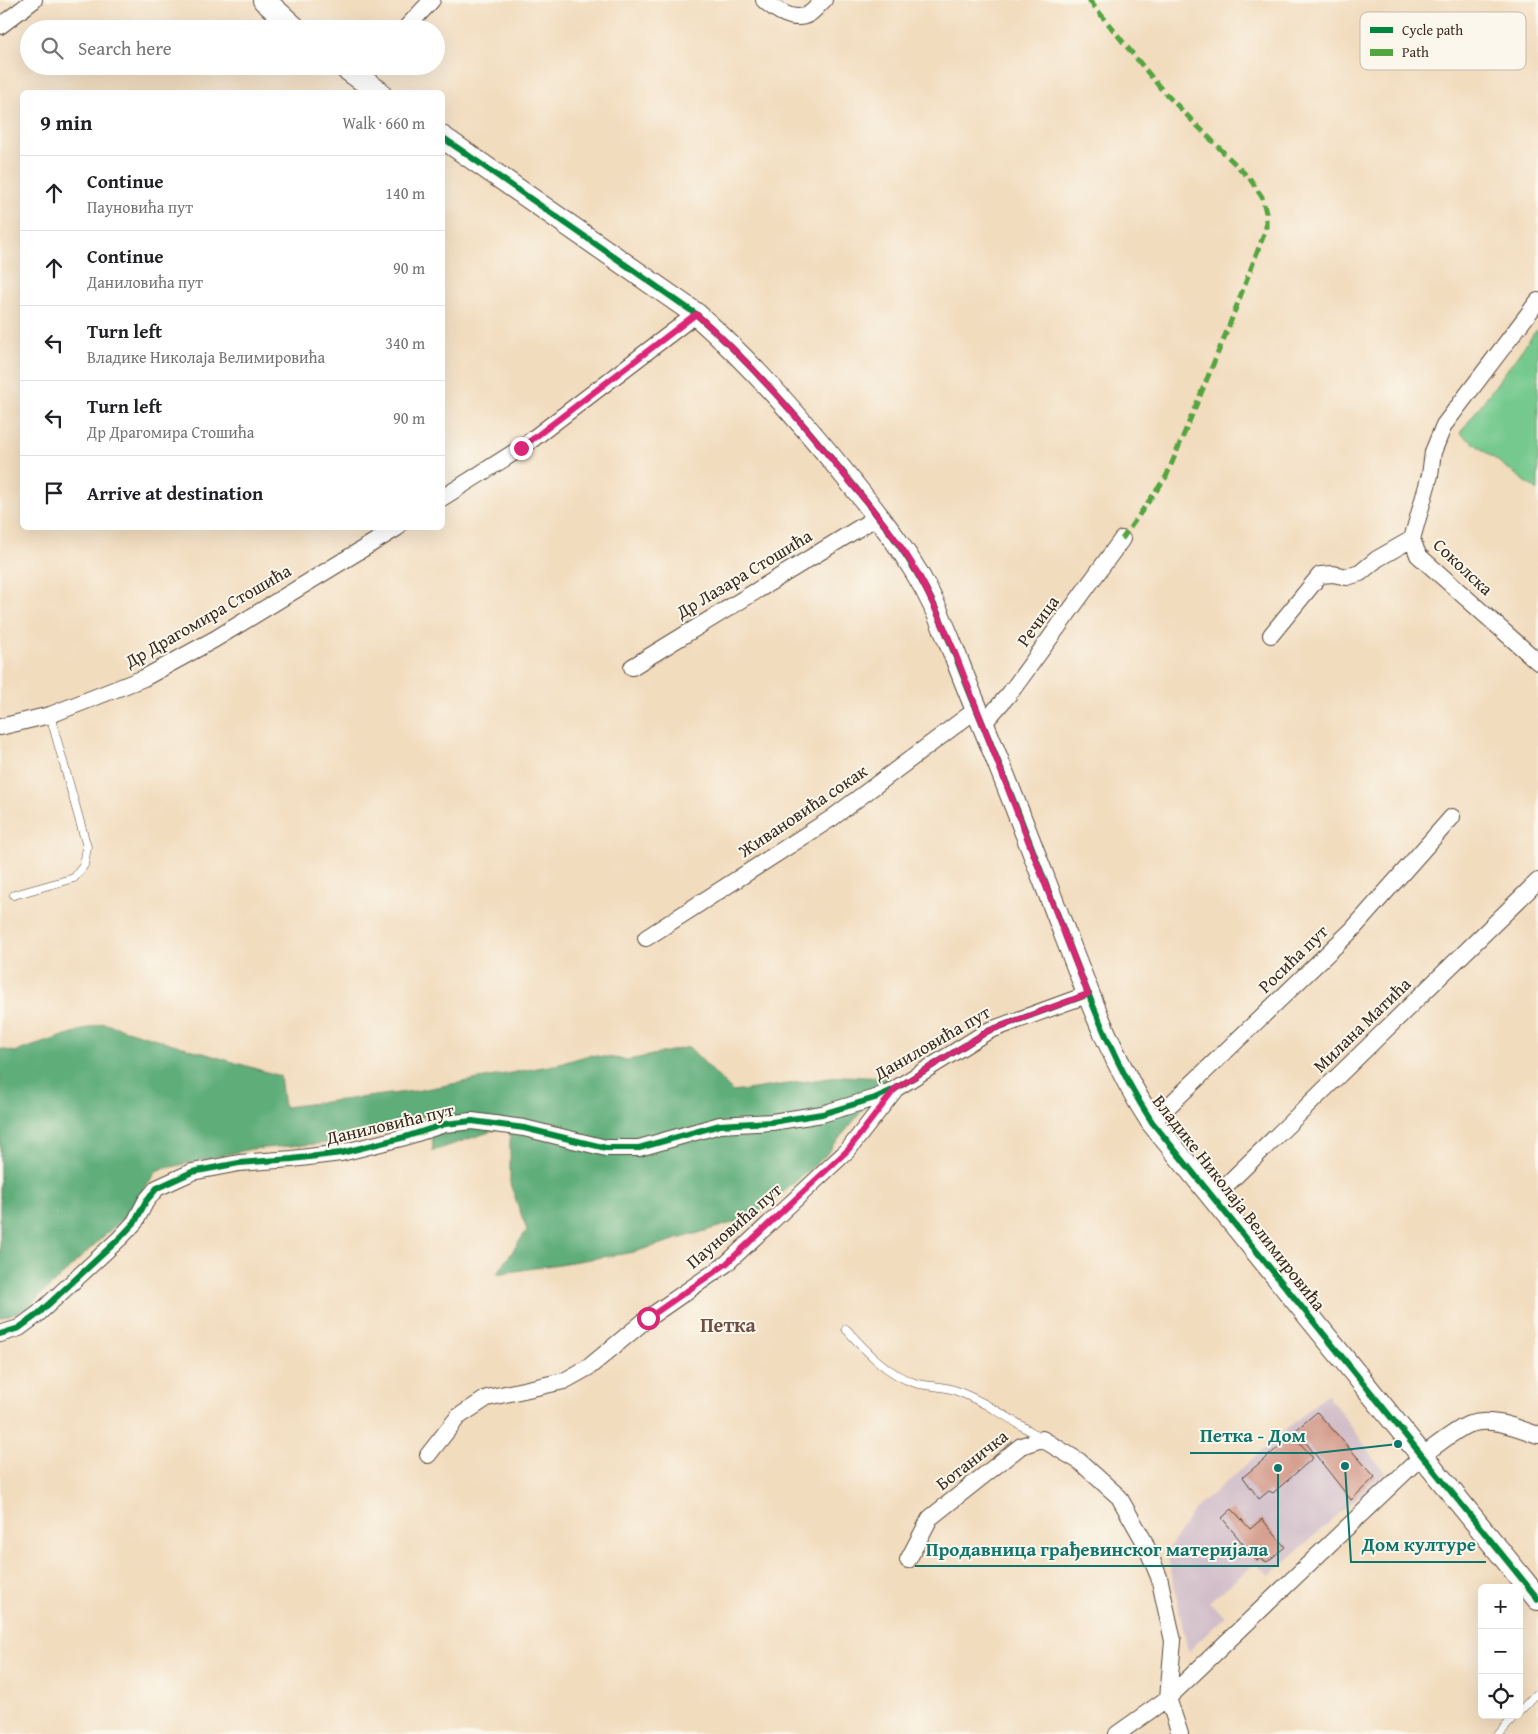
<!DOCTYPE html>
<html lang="en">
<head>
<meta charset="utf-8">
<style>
	body { margin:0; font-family:"Gentium Book Plus",serif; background:#f2f2f2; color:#202124 }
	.controls { position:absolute; right:15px; bottom:15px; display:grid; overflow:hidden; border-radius:8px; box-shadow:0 5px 20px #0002 }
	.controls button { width:45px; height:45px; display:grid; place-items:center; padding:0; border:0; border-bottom:1px solid #e0e0e0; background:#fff; color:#202124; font:25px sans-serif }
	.stop { position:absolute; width:15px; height:15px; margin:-11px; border:4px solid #db2777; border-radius:50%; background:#fff }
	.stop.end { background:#db2777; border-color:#fff; box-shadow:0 1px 5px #0008 }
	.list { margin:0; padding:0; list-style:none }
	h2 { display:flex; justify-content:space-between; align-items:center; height:65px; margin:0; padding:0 20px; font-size:21px }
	h2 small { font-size:16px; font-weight:400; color:#757577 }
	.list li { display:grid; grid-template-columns:32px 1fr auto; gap:15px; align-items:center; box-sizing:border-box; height:75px; padding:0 20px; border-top:1px solid #e0e0e0 }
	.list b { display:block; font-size:19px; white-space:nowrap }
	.list p { margin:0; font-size:16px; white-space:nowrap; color:#757577 }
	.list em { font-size:16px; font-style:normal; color:#757577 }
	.icon { flex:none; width:28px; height:28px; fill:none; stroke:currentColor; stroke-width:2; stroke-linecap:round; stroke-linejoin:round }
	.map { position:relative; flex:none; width:1538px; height:1734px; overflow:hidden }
	.search { position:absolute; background:#fff; box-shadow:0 5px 20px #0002; left:20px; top:20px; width:425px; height:55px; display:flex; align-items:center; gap:12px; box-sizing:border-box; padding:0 18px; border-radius:28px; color:#757577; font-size:19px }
	.panel { position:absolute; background:#fff; box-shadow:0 5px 20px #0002; left:20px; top:90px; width:425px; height:440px; border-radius:8px }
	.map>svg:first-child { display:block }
</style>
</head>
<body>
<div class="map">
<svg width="1538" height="1734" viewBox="0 0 1538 1734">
	<rect width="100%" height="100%" fill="#fbf7ec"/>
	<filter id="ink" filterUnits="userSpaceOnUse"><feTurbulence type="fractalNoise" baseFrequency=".02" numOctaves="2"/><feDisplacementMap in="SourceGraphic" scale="10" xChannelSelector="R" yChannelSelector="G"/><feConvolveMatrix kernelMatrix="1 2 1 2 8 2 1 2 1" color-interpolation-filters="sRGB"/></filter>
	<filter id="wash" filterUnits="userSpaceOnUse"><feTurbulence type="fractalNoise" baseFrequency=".0096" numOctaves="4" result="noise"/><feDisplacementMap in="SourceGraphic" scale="20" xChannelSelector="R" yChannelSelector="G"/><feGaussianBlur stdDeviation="1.12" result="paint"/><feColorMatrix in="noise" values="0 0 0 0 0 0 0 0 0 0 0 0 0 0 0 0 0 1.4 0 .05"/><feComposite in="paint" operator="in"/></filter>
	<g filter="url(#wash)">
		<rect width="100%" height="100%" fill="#f2dcbe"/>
		<path fill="#d1bdc9" d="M1327 1394 1385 1473 1270 1575 1255 1564 1209 1602 1225 1616 1188 1652 1167 1552 1194 1510Z"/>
		<path fill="#74c98e" stroke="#587a56" d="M1538 328V491L1460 433Z"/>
		<path fill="#5fad79" stroke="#4d6c4c" d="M103 1023 280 1076 284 1107 415 1091 559 1064 589 1055 629 1060 689 1047 733 1092 843 1076 889 1078 824 1157 756 1216 634 1252 497 1274 527 1230 510 1184V1125L433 1151 431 1114 342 1142 251 1149 158 1170 124 1217 26 1309 0 1318V1049L15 1052Z"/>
		<g id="blocks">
			<path fill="#d29787" d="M1317 1412 1375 1477 1351 1500 1296 1430Z
				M1293 1435 1313 1458 1273 1493 1269 1491 1259 1499 1243 1477Z
				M1232 1509 1250 1529 1262 1519 1285 1547 1267 1562 1260 1558 1257 1561 1222 1518Z"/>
		</g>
	</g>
	<g filter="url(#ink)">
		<use href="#blocks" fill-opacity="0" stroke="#564536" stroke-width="1"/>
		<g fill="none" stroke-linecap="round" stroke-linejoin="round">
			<g stroke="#564536" stroke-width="9">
				<path id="lane" d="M14 895 74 878 84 865 87 847 50 715
					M846 1329C865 1350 888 1375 915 1383 929 1387 943 1385 957 1391 987 1403 1014 1421 1041 1438
					M1519 1712 1538 1692
					M1499 1734 1516 1715"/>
			</g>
			<g stroke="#564536" stroke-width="18">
				<path id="street" d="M764 0C775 10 794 23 809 14 814 11 819 4 824 0
					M0 26 34 0
					M405 29 432 0
					M359 78 370 66
					M442 498 521 448 696 314
					M1412 539 1430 475 1433 452 1444 425 1538 301
					M1271 635 1320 575 1333 574 1347 577 1360 573 1377 559 1412 539 1418 555 1538 662
					M632 667 877 517
					M983 724 1010 693 1122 539
					M0 727 50 715 144 678 215 639 397 528
					M646 938 832 818 977 709
					M1152 1122 1352 930 1452 817
					M1213 1198 1538 881
					M0 1334 19 1328 38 1314 120 1238 135 1222 146 1201 157 1188 192 1172 239 1163 292 1159 341 1153 405 1137 445 1124 472 1121 524 1128 606 1148H639L720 1125 772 1122 822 1114 875 1098 895 1089 988 1031 1089 994
					M428 1455 458 1417 487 1398 564 1381 589 1367 648 1318 726 1264 848 1150 894 1091
					M908 1560 930 1518 1021 1446 1042 1439 1079 1461 1119 1497 1144 1541 1159 1577 1173 1641 1168 1698 1180 1734
					M1117 1734 1168 1698 1422 1456C1433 1448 1459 1427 1470 1424 1493 1417 1517 1428 1538 1435"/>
			</g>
			<g stroke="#564536" stroke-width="24">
				<path id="secondary" d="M264 0 296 29
					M343 66 379 92
					M442 137 696 314C751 363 800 419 846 476 879 517 912 558 934 605 950 639 962 675 977 710 1008 784 1036 859 1065 934 1090 999 1114 1064 1152 1122L1538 1599"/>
			</g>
			<use href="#lane" stroke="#fff" stroke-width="8"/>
			<use href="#street" stroke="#fff" stroke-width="16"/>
			<use href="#secondary" stroke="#fff" stroke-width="22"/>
			<path stroke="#54a441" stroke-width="5" stroke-dasharray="10 5" stroke-linecap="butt" d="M1089 0 1162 90 1250 179 1262 197 1266 213V229L1227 331 1166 477 1122 539"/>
			<g stroke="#fbf7ec" stroke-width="9">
				<path id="cycleway" d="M442 137 696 314C751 363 800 419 846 476 879 517 912 558 934 605 950 639 962 675 977 710 1008 784 1036 859 1065 934 1090 999 1114 1064 1152 1122L1538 1599
					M0 1334 19 1328 38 1314 120 1238 135 1222 146 1201 157 1188 192 1172 239 1163 292 1159 341 1153 405 1137 445 1124 472 1121 524 1128 606 1148H639L720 1125 772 1122 822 1114 875 1098 895 1089 988 1031 1089 994"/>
			</g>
			<use href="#cycleway" stroke="#00873e" stroke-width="6"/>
		</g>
	</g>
	<g fill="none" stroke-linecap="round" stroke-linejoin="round" filter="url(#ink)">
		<path stroke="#db2777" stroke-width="6" d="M521 448 696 314C749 361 797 416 842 472 864 499 888 527 907 556 926 585 939 617 953 648L1088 994 988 1031 895 1089 848 1150 726 1264 648 1318"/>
	</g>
	<g text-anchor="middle" stroke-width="4" stroke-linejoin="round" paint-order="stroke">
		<g font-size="18" fill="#3b2a1e" stroke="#fbf7ec">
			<text transform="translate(1463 567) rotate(43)" y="6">Соколска</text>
			<text transform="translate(744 574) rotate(-31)" y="6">Др Лазара Стошића</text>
			<text transform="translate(208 616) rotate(-30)" y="6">Др Драгомира Стошића</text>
			<text transform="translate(1038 621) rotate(-54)" y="6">Речица</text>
			<text transform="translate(803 811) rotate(-34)" y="6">Живановића сокак</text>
			<text transform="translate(1293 959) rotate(-44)" y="6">Росића пут</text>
			<text transform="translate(1362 1025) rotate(-44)" y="6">Милана Матића</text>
			<text transform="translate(932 1043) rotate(-30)" y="6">Даниловића пут</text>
			<text transform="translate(390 1124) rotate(-13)" y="6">Даниловића пут</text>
			<text transform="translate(1239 1203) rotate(52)" y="6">Владике Николаја Велимировића</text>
			<text transform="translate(734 1226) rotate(-41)" y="6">Пауновића пут</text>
			<text transform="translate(972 1460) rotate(-38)" y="6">Ботаничка</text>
		</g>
		<g font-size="20" font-weight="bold" fill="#705043" stroke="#fbf7ec">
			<text x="728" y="1332">Петка</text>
		</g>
	</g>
	<rect x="1360" y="12" width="166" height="58" rx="8" fill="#fbf7ec" stroke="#c1baae" stroke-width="1"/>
	<rect x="1370" y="27" width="23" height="6" fill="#00873e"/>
	<rect x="1370" y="49" width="23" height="7" fill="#54a441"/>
	<g font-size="14" fill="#3b2a1e">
		<text x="1402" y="35">Cycle path</text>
		<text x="1402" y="57">Path</text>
	</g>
	<path fill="none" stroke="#0f766e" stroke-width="2" d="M1398 1444L1316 1453H1190M1345 1466L1351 1562H1486M1278 1468L1278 1566H915"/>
	<g fill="#0f766e" stroke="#fbf7ec" stroke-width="2">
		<circle cx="1398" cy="1444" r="5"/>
		<circle cx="1345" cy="1466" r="5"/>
		<circle cx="1278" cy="1468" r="5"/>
	</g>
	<g font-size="19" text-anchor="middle" font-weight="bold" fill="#0f766e" stroke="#fbf7ec" stroke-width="4" stroke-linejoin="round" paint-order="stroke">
		<text x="1253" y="1442">Петка - Дом</text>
		<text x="1419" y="1551">Дом културе</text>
		<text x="1097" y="1556">Продавница грађевинског материјала</text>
	</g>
</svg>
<div class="controls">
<button>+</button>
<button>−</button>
<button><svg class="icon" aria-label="locate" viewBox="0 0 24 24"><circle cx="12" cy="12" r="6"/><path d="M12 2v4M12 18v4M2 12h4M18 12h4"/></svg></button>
</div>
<div class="stop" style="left:648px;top:1318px"></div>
<div class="stop end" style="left:521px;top:448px"></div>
<div class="search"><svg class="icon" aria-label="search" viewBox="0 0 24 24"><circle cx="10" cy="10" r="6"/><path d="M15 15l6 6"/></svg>Search here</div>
<section class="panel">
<h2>9 min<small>Walk · 660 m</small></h2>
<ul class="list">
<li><svg class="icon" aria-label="ahead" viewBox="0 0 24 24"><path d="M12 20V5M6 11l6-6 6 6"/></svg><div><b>Continue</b><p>Пауновића пут</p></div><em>140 m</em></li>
<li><svg class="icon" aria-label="ahead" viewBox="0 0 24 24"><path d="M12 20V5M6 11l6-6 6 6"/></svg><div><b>Continue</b><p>Даниловића пут</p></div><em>90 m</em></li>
<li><svg class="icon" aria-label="left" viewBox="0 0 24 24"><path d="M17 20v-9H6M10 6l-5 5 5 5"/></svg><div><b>Turn left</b><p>Владике Николаја Велимировића</p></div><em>340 m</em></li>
<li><svg class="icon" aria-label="left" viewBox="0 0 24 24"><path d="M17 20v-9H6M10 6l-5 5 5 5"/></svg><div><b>Turn left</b><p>Др Драгомира Стошића</p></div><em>90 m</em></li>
<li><svg class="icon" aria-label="arrive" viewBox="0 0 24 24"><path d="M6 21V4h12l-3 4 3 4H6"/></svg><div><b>Arrive at destination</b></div></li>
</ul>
</section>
</div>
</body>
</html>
